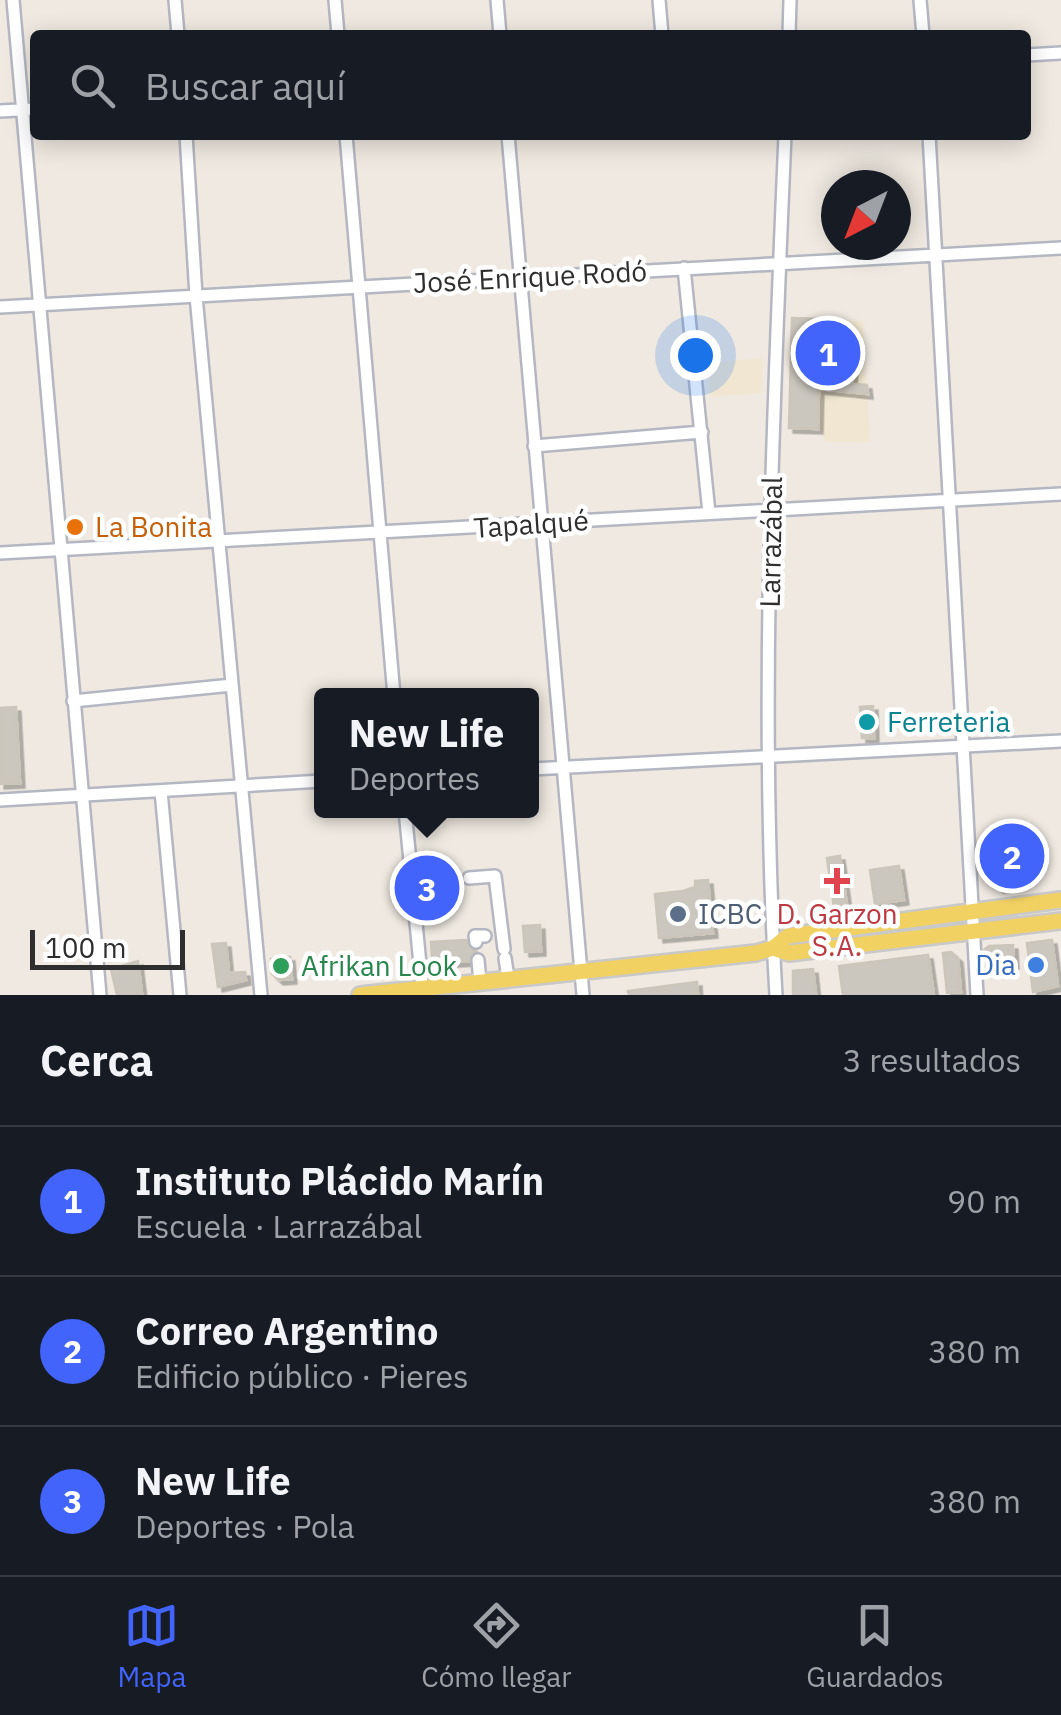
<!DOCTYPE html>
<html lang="es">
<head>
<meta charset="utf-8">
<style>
	body { margin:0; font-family:"IBM Plex Sans",sans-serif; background:#242831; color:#f1f3f6 }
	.compass { position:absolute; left:821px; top:170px; width:90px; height:90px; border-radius:50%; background:#171b24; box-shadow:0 5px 25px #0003; rotate:222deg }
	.scale { position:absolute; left:30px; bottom:25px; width:155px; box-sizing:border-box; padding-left:10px; border:5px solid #2e2e2e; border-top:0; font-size:28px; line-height:35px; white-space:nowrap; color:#2e2e2e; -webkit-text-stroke:8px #fff; paint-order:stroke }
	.you { position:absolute; left:695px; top:355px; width:35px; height:35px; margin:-25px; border:8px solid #fff; border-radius:50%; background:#1a73e8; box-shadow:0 0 0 15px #1a73e833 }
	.badge { display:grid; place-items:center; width:65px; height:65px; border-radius:50%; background:#4264fb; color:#fff; font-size:32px; font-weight:700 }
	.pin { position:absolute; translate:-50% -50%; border:5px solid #fff; box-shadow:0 2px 10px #0006 }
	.popup { position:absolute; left:314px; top:688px; width:225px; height:130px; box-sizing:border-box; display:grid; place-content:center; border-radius:10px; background:#171b24; filter:drop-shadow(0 2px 8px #0005); font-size:32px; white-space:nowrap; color:#9ea1a6 }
	.popup b { font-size:38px; color:#f1f3f6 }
	.popup::after { content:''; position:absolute; left:50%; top:100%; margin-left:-20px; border:20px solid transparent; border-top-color:#171b24 }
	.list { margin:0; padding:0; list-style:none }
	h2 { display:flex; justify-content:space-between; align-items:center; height:130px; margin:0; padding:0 40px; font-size:42px }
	h2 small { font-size:32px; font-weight:400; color:#9ea1a6 }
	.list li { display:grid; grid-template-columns:65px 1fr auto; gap:30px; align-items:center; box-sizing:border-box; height:150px; padding:0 40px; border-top:2px solid #363941 }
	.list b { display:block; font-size:38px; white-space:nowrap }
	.list p { margin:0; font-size:32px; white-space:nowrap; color:#9ea1a6 }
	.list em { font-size:32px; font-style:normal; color:#9ea1a6 }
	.icon { flex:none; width:55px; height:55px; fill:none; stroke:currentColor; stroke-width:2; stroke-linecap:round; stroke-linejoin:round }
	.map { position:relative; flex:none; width:1061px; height:995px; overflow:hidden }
	.search { position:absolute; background:#171b24; box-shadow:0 5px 25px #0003; left:30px; right:30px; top:30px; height:110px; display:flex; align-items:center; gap:25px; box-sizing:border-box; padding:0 35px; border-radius:10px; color:#9ea1a6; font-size:38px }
	.sheet { height:580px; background:#171b24 }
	nav { display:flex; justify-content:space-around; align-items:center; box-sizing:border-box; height:140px; border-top:2px solid #363941; background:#171b24; font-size:28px; color:#9ea1a6 }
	nav a { display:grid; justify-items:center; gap:5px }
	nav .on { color:#4264fb }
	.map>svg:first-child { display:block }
</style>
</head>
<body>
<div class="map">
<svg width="1061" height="995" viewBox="0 0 1061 995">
	<defs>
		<filter id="shadow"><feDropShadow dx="4.5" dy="4.5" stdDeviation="0" flood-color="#0004"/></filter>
	</defs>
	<rect width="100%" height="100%" fill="#efe9e1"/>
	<path fill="#f0e6d1" d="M793 318 863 321 870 442H826L820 429 789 428Z
		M763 358 761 393 711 397 707 363Z"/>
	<path fill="#cbc7bf" stroke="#cbc5ba" stroke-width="2.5" filter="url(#shadow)" d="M792 318 822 319 819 369 853 367 852 384 867 385 868 394 819 389 818 429 789 428Z
		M873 706 874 738H862L860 707Z
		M16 707 20 783 0 784V708Z
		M1017 843 1024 884 999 888 997 868H1007L1004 844Z
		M840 856 847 905 834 907 827 858Z
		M899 866 904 900 875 904 870 870Z
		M708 880 713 933 659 938 655 894 683 891 695 887V881Z
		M540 925 541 951 525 952 523 926Z
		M466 940 475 951 469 961 440 963 432 957 431 942Z
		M1052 940 1058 986 1033 992 1027 943Z
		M226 943 229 973 245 972 246 980 218 987 212 944Z
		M1013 945 1014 964 985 969 984 950 989 946Z
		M951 952 958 958 961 992 947 993 943 953Z
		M928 955 934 995H843L839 966Z
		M290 957 292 979 279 980 272 974 271 959Z
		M138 961 142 994 117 995 111 969Z
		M813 969 816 995H793V971Z
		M697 982 698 995H629L628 991Z"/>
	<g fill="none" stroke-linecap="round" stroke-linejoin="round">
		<g stroke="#b4b7c1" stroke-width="16">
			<path id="minor" d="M13 0 100 995
				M175 0 178 35
				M335 0 338 35
				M497 0 500 35
				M659 0 662 35
				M920 0 923 35
				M789 35 790 0
				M1026 55 1061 53
				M0 111 35 109
				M186 135 196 296 261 995
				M346 135 394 696
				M508 135 583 995
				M929 135 977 995
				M684 268 709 513
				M0 307 1061 248
				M534 446 702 432
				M0 553 1061 494
				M73 701 232 685
				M532 769 1061 741
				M161 791 180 995
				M0 800 322 781
				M405 810 423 995
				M469 878 495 876 504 949
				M476 942 475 936H485
				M505 958 508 978
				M478 960 480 982
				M776 995C759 709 773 421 785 135"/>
		</g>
		<g stroke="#c9c9c9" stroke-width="20">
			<path id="major" d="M773 948 789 953 1061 921
				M360 995 756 953 773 948 788 936 1061 900"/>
		</g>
		<use href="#minor" stroke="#fff" stroke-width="11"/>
		<use href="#major" stroke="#f2d163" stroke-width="15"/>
	</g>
	<circle fill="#e8710a" stroke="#fff" stroke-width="4" cx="75" cy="527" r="10"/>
	<circle fill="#0f9aa8" stroke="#fff" stroke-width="4" cx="867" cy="722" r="10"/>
	<path fill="#e0444e" stroke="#fff" stroke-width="4" d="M832 866h10v10h10v10h-10v10h-10v-10h-10v-10h10z"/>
	<circle fill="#5c6f8a" stroke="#fff" stroke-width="4" cx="678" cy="914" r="10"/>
	<circle fill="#3f7fe0" stroke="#fff" stroke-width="4" cx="1036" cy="965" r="10"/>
	<circle fill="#2e9e5b" stroke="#fff" stroke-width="4" cx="281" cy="966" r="10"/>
	<g text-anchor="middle" stroke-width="9" stroke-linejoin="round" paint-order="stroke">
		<g font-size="28" fill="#2e2e2e" stroke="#fff">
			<text transform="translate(530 277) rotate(-3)" y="10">José Enrique Rodó</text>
			<text transform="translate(531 524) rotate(-4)" y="10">Tapalqué</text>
			<text transform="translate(771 542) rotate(-89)" y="10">Larrazábal</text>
		</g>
		<g font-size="28" fill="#c56008" stroke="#fff" text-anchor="start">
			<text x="95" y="537">La Bonita</text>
		</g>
		<g font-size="28" fill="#0d838f" stroke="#fff" text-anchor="start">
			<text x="887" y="732">Ferreteria</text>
		</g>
		<g font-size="28" fill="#4e5e75" stroke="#fff" text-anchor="start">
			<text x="698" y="924">ICBC</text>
		</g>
		<g font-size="28" fill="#be3a42" stroke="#fff">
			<text x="837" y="924">D. Garzon<tspan x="837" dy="32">S.A.</tspan></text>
		</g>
		<g font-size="28" fill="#366cbe" stroke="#fff" text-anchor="end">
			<text x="1016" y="975">Dia</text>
		</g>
		<g font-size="28" fill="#27864d" stroke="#fff" text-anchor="start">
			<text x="301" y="976">Afrikan Look</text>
		</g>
	</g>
</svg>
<svg class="compass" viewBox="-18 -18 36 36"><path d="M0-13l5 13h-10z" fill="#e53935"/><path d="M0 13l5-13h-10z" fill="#9ea1a6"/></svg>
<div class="scale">100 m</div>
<div class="you"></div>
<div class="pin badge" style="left:828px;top:353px">1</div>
<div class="pin badge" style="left:1012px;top:856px">2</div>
<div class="pin badge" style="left:427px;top:888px">3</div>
<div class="popup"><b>New Life</b>Deportes</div>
<div class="search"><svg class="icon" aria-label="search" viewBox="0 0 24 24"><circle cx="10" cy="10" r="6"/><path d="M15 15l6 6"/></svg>Buscar aquí</div>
</div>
<section class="sheet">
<h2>Cerca<small>3 resultados</small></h2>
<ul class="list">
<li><span class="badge">1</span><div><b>Instituto Plácido Marín</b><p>Escuela · Larrazábal</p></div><em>90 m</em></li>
<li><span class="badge">2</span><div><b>Correo Argentino</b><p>Edificio público · Pieres</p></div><em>380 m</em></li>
<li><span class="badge">3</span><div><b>New Life</b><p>Deportes · Pola</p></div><em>380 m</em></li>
</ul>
</section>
<nav>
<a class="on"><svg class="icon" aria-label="map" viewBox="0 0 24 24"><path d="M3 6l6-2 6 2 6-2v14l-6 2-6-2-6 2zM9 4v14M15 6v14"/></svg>Mapa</a>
<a><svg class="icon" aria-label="directions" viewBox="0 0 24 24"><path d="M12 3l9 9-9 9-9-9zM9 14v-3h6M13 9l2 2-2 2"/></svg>Cómo llegar</a>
<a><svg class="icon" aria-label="saved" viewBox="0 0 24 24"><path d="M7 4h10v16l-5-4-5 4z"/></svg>Guardados</a>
</nav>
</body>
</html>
